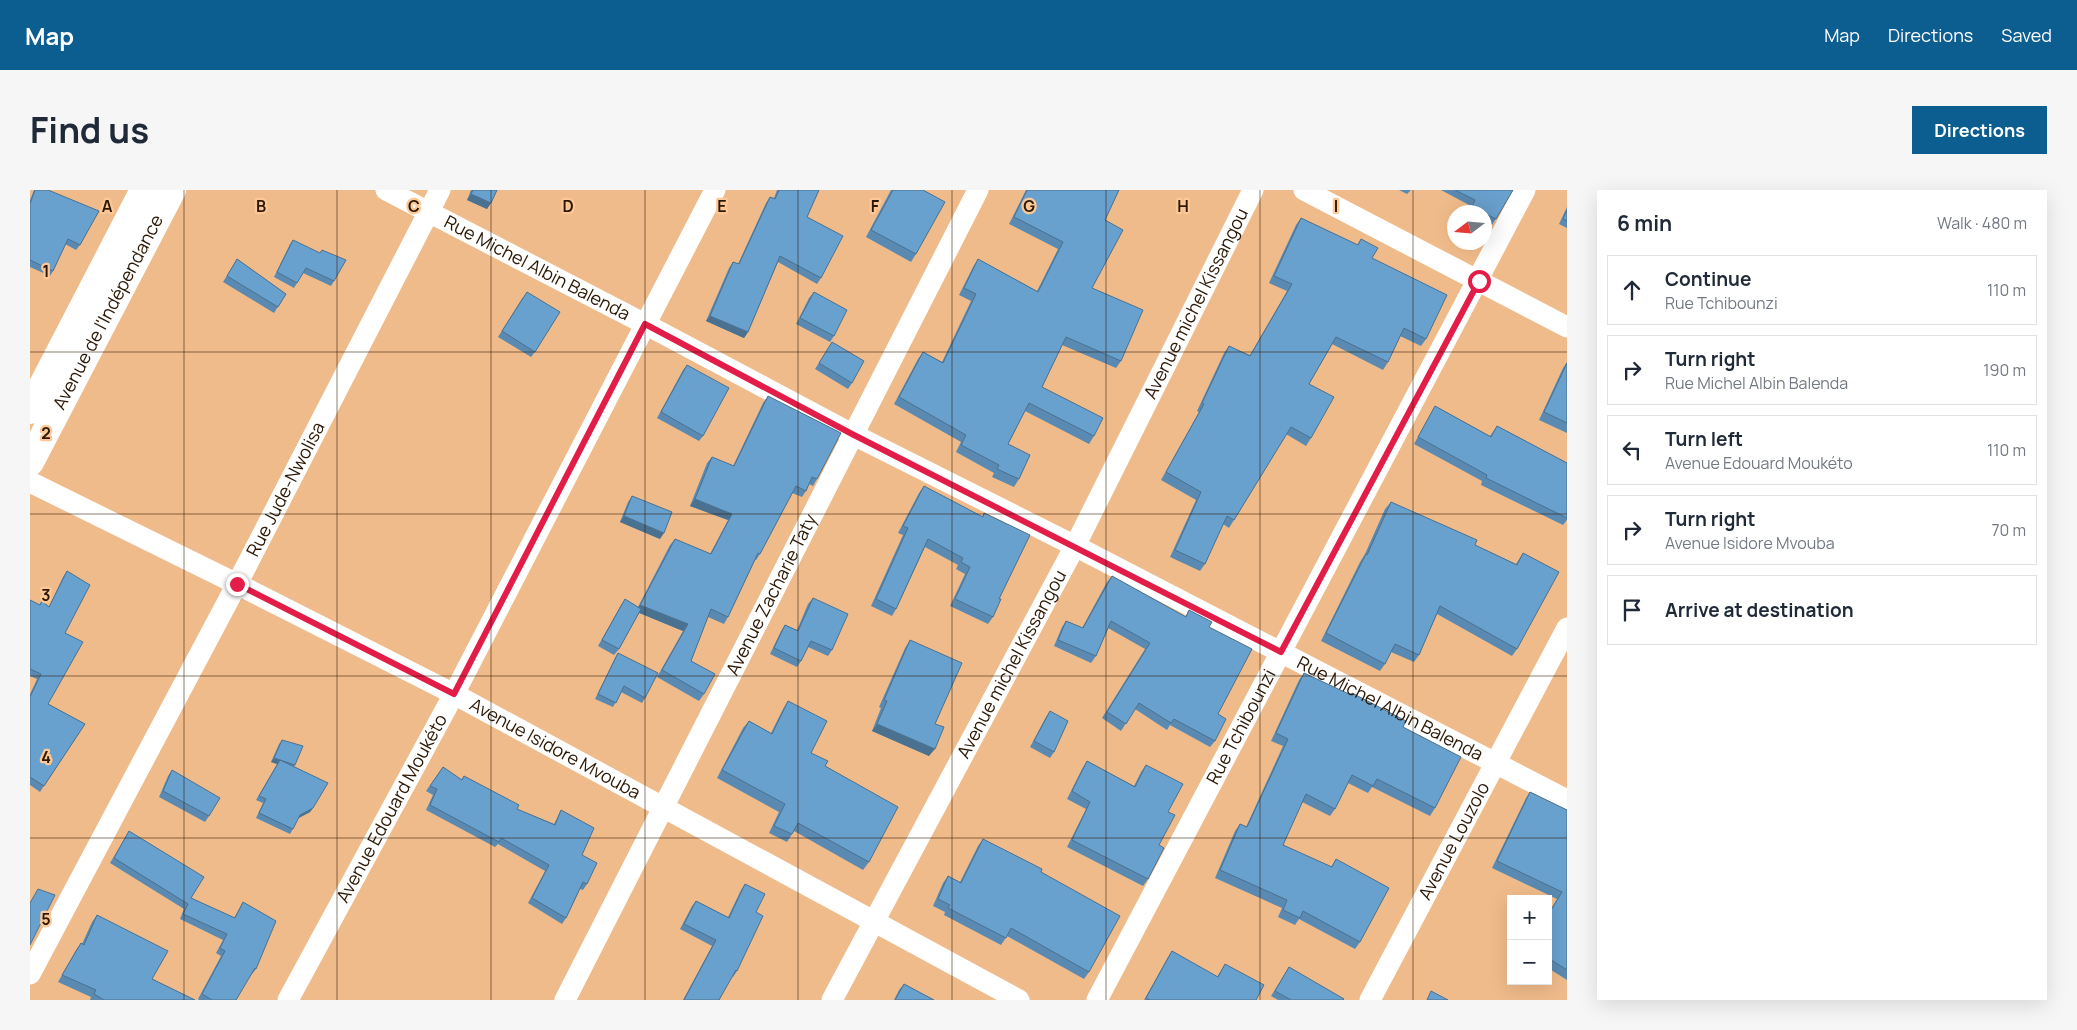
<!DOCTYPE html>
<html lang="en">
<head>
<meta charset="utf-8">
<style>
	body { margin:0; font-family:Manrope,sans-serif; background:#f6f6f7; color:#1f2937 }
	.controls { position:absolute; right:15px; bottom:15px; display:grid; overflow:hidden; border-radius:0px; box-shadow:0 5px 20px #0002 }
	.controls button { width:45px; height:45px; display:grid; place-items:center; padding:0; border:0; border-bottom:1px solid #e0e1e3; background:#fff; color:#1f2937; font:25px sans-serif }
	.compass { position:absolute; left:1417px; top:15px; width:45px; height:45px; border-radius:50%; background:#fff; box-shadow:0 5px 20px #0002; rotate:254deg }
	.stop { position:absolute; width:15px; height:15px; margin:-11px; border:4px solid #e11d48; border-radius:50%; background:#fff }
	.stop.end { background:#e11d48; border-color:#fff; box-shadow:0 1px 5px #0008 }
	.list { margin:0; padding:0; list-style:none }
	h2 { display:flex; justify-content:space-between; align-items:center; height:65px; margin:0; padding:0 20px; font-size:21px }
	h2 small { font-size:16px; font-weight:400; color:#747a83 }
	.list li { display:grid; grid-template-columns:32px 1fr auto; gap:15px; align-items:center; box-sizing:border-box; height:70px; margin:0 10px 10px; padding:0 10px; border:1px solid #e0e1e3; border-radius:0px }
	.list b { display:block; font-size:19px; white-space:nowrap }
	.list p { margin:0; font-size:16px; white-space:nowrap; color:#747a83 }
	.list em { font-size:16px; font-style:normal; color:#747a83 }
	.icon { flex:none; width:28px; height:28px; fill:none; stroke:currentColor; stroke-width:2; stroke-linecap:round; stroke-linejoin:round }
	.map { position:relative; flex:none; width:1537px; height:810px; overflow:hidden; border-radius:0px }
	header { display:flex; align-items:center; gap:30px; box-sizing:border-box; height:70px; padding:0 25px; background:#0c5d90; color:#fff }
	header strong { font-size:24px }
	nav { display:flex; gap:28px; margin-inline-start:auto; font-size:18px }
	.intro { display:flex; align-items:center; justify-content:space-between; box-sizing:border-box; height:120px; padding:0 30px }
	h1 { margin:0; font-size:35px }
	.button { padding:12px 22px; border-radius:0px; background:#0c5d90; color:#fff; font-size:18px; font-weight:700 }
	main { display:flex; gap:30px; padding:0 30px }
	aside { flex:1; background:#fff; border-radius:0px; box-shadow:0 5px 20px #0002 }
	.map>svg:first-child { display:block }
</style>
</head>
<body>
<header>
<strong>Map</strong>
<nav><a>Map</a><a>Directions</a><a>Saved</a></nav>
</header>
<div class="intro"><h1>Find us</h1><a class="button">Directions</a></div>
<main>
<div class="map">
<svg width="1537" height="810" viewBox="0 0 1537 810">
	<rect width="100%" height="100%" fill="#f0bb8a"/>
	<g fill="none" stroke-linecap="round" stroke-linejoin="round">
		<g stroke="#fff" stroke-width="21">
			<path id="s1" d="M356 0 615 134 822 244 1045 356 1537 610"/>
			<path d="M1274 0 1537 137"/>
			<path id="s2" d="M0 292 207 394 424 504 989 810"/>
			<path id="s3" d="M0 784 207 394 410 0"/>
			<path id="s4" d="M258 810 424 504 685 0"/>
			<path id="s5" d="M535 810C674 541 809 269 948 0"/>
			<path id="s6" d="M802 810 1045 356 1223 0"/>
			<path id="s7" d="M1067 810 1495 0"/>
			<path id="s8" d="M1340 810 1537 438"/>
		</g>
		<g stroke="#fff" stroke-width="28">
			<path d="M0 220 114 0"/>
			<path id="s9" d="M0 272 142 0"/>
		</g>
	</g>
	<path fill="#5a8ab1" d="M4 0H18L50 55 46 60 35 54 23 81 20 86 0 77V10Z
		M441 0H467L457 19 437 10Z
		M747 0H789L777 27 791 88 787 94 748 72 718 142 714 148 676 131 699 78 703 72 708 74 736 13 740 7 744 8Z
		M861 0H893L886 64 881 72 836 47Z
		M996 0H1089L1075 30 1062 98 1091 171 1086 178 1032 155 1012 197 1064 246 1059 254 995 221 978 254 989 289 984 297 962 287 964 283 926 262 931 252 864 214 888 169 893 162 912 172 941 111 929 105 943 77 948 69 1007 101 1028 59 979 34Z
		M1369 0H1381L1377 4Z
		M1411 0H1483L1462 35 1454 31V22H1438L1441 16Z
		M1537 17V38L1529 34Z
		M1271 28 1327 55 1331 49 1342 68 1396 149 1391 156 1370 146 1358 172 1353 180 1302 154 1279 194 1281 248 1276 256 1256 244 1204 330 1199 338 1193 334 1175 374 1170 381 1140 367 1166 310 1131 290 1169 222 1167 221 1194 163 1199 156 1220 165 1257 101 1239 93 1266 35Z
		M263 50 304 91 301 96 273 83 264 98 244 87 260 54Z
		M207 69 256 104 244 123 193 92Z
		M784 102 804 146 800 152 766 134 779 108Z
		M493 107 505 162 501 167 468 147Z
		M802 152 822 193 818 199 785 179Z
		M1537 172V243L1509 230 1533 178Z
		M657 175 673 246 669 251 627 228 653 180Z
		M738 206 787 289 783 296 779 294 776 301 772 307 762 303 730 364 726 370H725L698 427 694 434 678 427 661 471 674 504 669 511 627 487 653 441 609 423 589 459 584 465 568 456 591 415 595 409 608 417 640 355 645 349 680 364 698 330 660 316 677 273 682 267 703 276 733 213Z
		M1405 216 1460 246 1467 236 1537 273V330L1533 335 1451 295 1452 291 1384 254 1401 223Z
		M894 296 952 327 954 323 969 409 963 427 958 434 920 416 935 384 926 379 928 375 895 357 866 419 862 426 841 416 873 345 868 343 889 303Z
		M602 306 630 349 590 332 598 312Z
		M1361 312 1445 355 1486 374 1493 363 1487 459 1482 466 1407 424 1389 465 1384 472 1361 462 1355 474 1350 481 1291 451 1330 372 1335 364 1355 319Z
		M37 381 35 443 18 514 55 534 10 602 0 595V504L7 489 0 486V410L9 415 12 411 19 417 33 387Z
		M1082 386 1155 427 1159 420 1179 437 1188 524 1185 551 1180 557 1140 535 1137 540 1105 519 1091 541 1072 528 1115 459 1078 438 1066 466 1061 473 1024 456 1032 437 1036 431 1052 438 1077 392Z
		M783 408 802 460 798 466 778 457 771 471 767 477 740 464 751 441 755 435 767 440 778 414Z
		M880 450 905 534 899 566 842 541 851 518 849 517 875 458Z
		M588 463 615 508 612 513 591 502 583 517 565 509 585 468Z
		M1274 483 1373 537 1405 618 1400 626 1342 597 1338 603 1318 593 1305 619 1300 626 1272 612 1253 655 1301 677 1306 669 1330 752 1325 759 1269 729 1265 735 1248 727 1252 718 1185 688 1205 641 1210 634 1216 637 1253 556 1241 551 1269 490Z
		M758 511 781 563 795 576 839 672 833 680 764 641 757 652 739 643 749 622 687 588 713 538 719 531 741 543 753 519Z
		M1020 521 1024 562 1020 568 1000 557 1016 527Z
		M252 550 265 575 264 577 283 618 280 622 268 628 263 639 260 644 226 628 233 613 226 610 247 574 241 572 249 554Z
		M1057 571 1104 596 1111 582 1116 575 1138 622 1129 655 1118 689 1113 696 1037 657 1056 619 1037 609 1052 579Z
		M413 577 431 590 434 586 487 619 524 634 531 620 552 665 557 694 553 700 550 699 536 728 532 734 498 713 515 681 468 654 465 657 396 620 403 605 396 601Z
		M142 580 179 626 175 632 129 607 138 586Z
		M1500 602 1537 620V790L1518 778V724L1527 709 1462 678 1496 608Z
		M99 641 161 708 204 728 213 712 226 779 222 784H221L206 810H169L168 809 191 766 186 763 193 750 150 729 154 719 80 673Z
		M953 649 1011 682 1059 782 1054 789 977 746 971 755 914 725 915 722 903 716 913 693 918 686 930 692 948 656Z
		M715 694 726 722 707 781 703 787 702 786 689 810H653L682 756 650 739 662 716 666 711 698 727 711 700Z
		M67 725 122 789 165 810H60L61 807 28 792 46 760 51 753 52 754 62 732Z
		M1142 761 1187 787 1195 774 1226 810H1114L1138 767Z
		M1259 777 1313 810H1248L1241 806Z
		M874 794 904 810H864L869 800Z"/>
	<path fill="#4a7190" d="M441 4 461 13 457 19 437 10Z
		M680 126 718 142 714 148 676 131Z
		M665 309 702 324 698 330 660 316Z
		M594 326 634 343 630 349 590 332Z
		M610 415 658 434 653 441 605 421Z
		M847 534 905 559 899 566 842 541Z
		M244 568 250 570 247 574 241 572Z
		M283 618 280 622 267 629 270 625Z"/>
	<path fill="#69a1ce" stroke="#4a7190" d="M5 0H18L69 21 50 55 38 49 23 81 0 70V14Z
		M443 0H467L461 13 441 4Z
		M749 0H789L777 27 813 46 791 88 750 66 718 142 680 126 703 72 709 74 740 7 745 9Z
		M863 0H893L915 12 886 64 841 40Z
		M997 0H1089L1075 30 1093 40 1062 98 1113 120 1091 171 1036 147 1012 197 1073 228 1064 246 999 213 978 254 1000 265 989 289 967 279 969 275 931 255 936 245 869 207 893 162 913 173 946 104 934 98 948 69 1008 102 1033 52 984 27Z
		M1425 0H1483L1466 29 1454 23V22H1453L1442 17 1445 10Z
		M1537 20V31L1533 29Z
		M1271 28 1328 55 1331 49 1348 58 1342 68 1417 105 1396 149 1374 138 1358 172 1306 147 1279 194 1304 207 1281 248 1261 237 1204 330 1197 326 1175 374 1145 360 1171 302 1136 282 1174 214 1172 213 1199 156 1220 166 1262 94 1244 86Z
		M263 50 290 63 292 60 316 70 304 91 276 78 267 93 247 82Z
		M207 69 256 104 248 117 197 86Z
		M497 102 530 122 505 162 472 141Z
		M784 102 817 120 804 146 770 128Z
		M802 152 834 171 822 193 789 173Z
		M1537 173V233L1514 222Z
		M657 175 699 198 673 246 631 222Z
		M738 206 811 243 787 289 782 287 776 301 766 296 730 364 728 363 698 427 681 419 661 471 685 484 674 504 632 480 658 434 610 415 645 349 681 364 702 324 665 309 682 267 704 276Z
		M1405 216 1461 247 1467 236 1537 273V328L1456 288 1457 285 1388 247Z
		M894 296 953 327 954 323 1000 345 969 409H971L963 427 925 409 940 377 931 372 933 368 898 349 866 419 846 409 878 338 873 336Z
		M602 306 642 322 634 343 594 326Z
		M1361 312 1447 350 1445 355 1487 375 1493 363 1529 382 1487 459 1410 416 1389 465 1365 454 1355 474 1296 443 1336 364 1337 365Z
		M37 381 60 395 35 443 53 452 18 514 55 534 14 596 0 587V507L11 484 0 479V410L10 415 12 411 19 417Z
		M1082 386 1156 427 1159 420 1182 432 1179 437 1222 459 1188 524 1196 529 1185 551 1144 529 1141 533 1109 513 1096 534 1077 522 1120 453 1081 431 1066 466 1028 450 1036 431 1053 438Z
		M783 408 818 424 802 460 781 451 771 471 744 458 755 435 768 441Z
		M595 409 611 419 589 459 572 450Z
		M880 450 932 473 905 534 914 537 905 559 847 534 857 511 854 510Z
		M588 463 628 483 615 508 594 496 586 513 568 504Z
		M1274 483 1321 505 1322 503 1376 531 1373 537 1431 567 1405 618 1347 589 1343 596 1322 585 1305 619 1276 604 1253 655 1302 677 1306 669 1359 698 1330 752 1273 721 1270 728 1253 720 1257 710 1190 680 1210 634 1217 637 1258 549 1246 543Z
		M758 511 797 531 781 563 798 571 795 576 868 617 839 672 768 633 762 644 744 636 755 614 692 580 719 531 742 544Z
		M1020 521 1038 531 1024 562 1004 551Z
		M252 550 273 556 265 575 250 570 298 593 283 618 270 625 263 639 229 623 236 609 229 606 250 570 244 568Z
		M1057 571 1105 597 1116 575 1153 594 1138 622 1145 625 1129 655 1134 658 1118 689 1042 650 1060 612 1042 601Z
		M413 577 432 590 434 586 489 615 487 619 525 635 531 620 564 638 552 665 567 673 557 694 553 692 536 728 502 708 519 675 471 648 469 652 400 615 407 599 400 596Z
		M142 580 190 608 179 626 133 601Z
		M1500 602 1537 620V780L1518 768V725L1532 702 1467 671Z
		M99 641 174 687 161 708 205 728 213 712 246 731 226 779 225 778 206 810H182L172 804 195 761 190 758 197 744 153 724 158 714 84 668Z
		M953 649 1012 679 1011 682 1090 726 1059 782 981 738 976 748 918 718 920 715 908 709 918 686 931 693Z
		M715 694 735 704 726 722 733 726 707 781 706 780 689 810H654L686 750 654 734 666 711 699 728Z
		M8 699 25 705 0 755V713Z
		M67 725 138 761 122 789 165 810H74L64 804 66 800 32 785 51 753 54 755Z
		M1142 761 1188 787 1195 774 1234 795 1226 810H1120L1116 808Z
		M1259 777 1314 809 1313 810H1261L1245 801Z
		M874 794 904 810H865Z
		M1401 801 1418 810H1397Z"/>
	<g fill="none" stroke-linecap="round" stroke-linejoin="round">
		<path stroke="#e11d48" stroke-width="6" d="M207 394 424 504 615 134 822 244 1251 462 1449 91"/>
	</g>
	<path fill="none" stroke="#2c1805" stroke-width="1" stroke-opacity="0.55" d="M154 0V810M307 0V810M461 0V810M615 0V810M768 0V810M922 0V810M1076 0V810M1230 0V810M1383 0V810M0 162H1537M0 324H1537M0 486H1537M0 648H1537"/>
	<g text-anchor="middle" stroke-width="4.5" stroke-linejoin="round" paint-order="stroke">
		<g font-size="18" fill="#2c1805" stroke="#fec896">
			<text dy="6" stroke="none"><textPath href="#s1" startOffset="170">Rue Michel Albin Balenda</textPath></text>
			<text dy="6" stroke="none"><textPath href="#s6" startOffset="786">Avenue michel Kissangou</textPath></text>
			<text dy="6" stroke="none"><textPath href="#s9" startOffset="169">Avenue de l'Indépendance</textPath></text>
			<text dy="6" stroke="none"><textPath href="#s3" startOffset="548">Rue Jude-Nwolisa</textPath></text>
			<text dy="6" stroke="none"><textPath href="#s5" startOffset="455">Avenue Zacharie Taty</textPath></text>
			<text dy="6" stroke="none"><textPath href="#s6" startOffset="381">Avenue michel Kissangou</textPath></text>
			<text dy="6" stroke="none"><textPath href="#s1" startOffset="1130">Rue Michel Albin Balenda</textPath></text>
			<text dy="6" stroke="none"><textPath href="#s7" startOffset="309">Rue Tchibounzi</textPath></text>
			<text dy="6" stroke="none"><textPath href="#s2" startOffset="589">Avenue Isidore Mvouba</textPath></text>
			<text dy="6" stroke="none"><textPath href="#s4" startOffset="218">Avenue Edouard Moukéto</textPath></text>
			<text dy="6" stroke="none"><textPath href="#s8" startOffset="180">Avenue Louzolo</textPath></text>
		</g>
	</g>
	<g font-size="16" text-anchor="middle" font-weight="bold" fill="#2c1805" stroke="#fec896" stroke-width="4.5" stroke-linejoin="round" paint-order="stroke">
		<text x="77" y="22">A</text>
		<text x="231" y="22">B</text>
		<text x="384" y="22">C</text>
		<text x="538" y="22">D</text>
		<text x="692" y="22">E</text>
		<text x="845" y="22">F</text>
		<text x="999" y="22">G</text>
		<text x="1153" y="22">H</text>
		<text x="1306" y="22">I</text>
		<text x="16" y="87">1</text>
		<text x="16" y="249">2</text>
		<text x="16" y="411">3</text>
		<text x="16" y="573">4</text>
		<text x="16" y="735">5</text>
	</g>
</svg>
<div class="controls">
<button>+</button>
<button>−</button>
</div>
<svg class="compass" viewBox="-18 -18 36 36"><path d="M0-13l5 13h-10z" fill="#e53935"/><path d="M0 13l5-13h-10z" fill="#747a83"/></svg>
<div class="stop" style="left:1449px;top:91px"></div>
<div class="stop end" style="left:207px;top:394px"></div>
</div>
<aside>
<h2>6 min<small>Walk · 480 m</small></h2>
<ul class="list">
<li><svg class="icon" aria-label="ahead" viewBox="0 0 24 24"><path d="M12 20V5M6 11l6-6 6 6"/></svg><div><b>Continue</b><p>Rue Tchibounzi</p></div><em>110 m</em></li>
<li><svg class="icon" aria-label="right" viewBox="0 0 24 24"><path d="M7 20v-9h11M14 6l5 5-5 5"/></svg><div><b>Turn right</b><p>Rue Michel Albin Balenda</p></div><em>190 m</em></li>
<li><svg class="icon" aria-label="left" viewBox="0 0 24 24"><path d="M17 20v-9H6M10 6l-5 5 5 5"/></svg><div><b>Turn left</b><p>Avenue Edouard Moukéto</p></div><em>110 m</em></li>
<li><svg class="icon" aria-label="right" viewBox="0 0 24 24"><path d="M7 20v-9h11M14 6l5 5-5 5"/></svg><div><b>Turn right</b><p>Avenue Isidore Mvouba</p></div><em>70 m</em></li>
<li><svg class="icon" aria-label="arrive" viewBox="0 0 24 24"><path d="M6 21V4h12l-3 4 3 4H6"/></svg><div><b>Arrive at destination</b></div></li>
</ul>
</aside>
</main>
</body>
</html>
